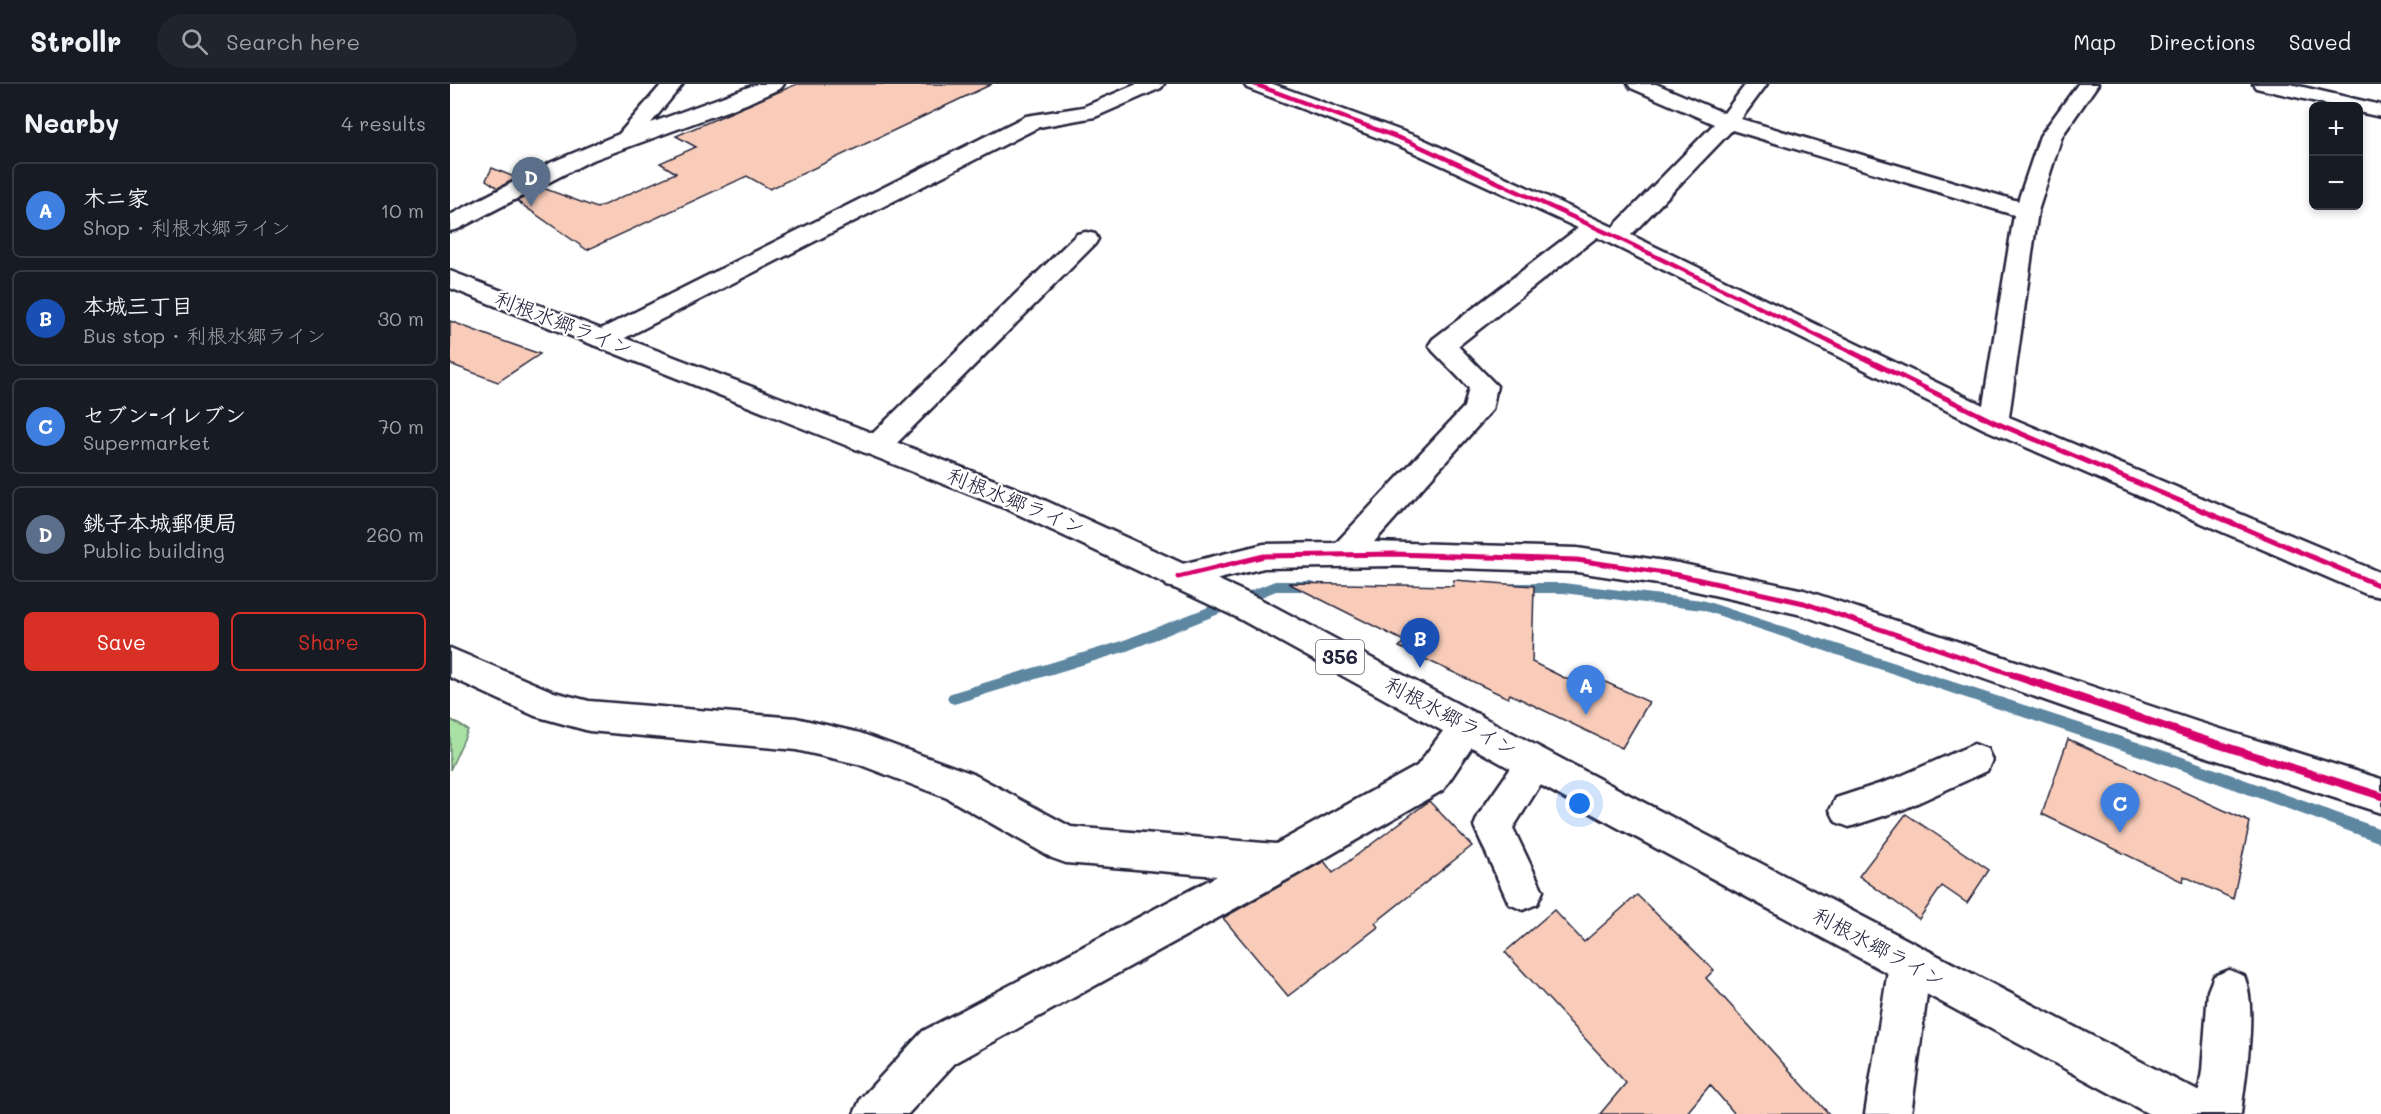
<!DOCTYPE html>
<html lang="en">
<head>
<meta charset="utf-8">
<style>
	body { margin:0; font-family:Mali,"Klee One",sans-serif; background:#20242c; color:#f1f3f6 }
	.controls { position:absolute; right:18px; top:18px; display:grid; overflow:hidden; border-radius:9px; box-shadow:0 3px 9px #0003 }
	.controls button { width:54px; height:54px; display:grid; place-items:center; padding:0; border:0; border-bottom:2px solid #363941; background:#171b24; color:#f1f3f6; font:30px sans-serif }
	.you { position:absolute; left:1130px; top:720px; width:21px; height:21px; margin:-15px; border:4px solid #fff; border-radius:50%; background:#1a73e8; box-shadow:0 0 0 9px #1a73e833 }
	.badge { display:grid; place-items:center; width:39px; height:39px; border-radius:50%; background:#d93025; color:#fff; font-size:20px; font-weight:700 }
	.pin { position:absolute; translate:-50% -50px; filter:drop-shadow(0 2px 3px #0008) }
	.pin::after { content:''; position:absolute; top:32px; width:21px; height:18px; background:inherit; clip-path:polygon(0 0,100% 0,50% 100%) }
	.list { margin:0; padding:0; list-style:none }
	h2 { display:flex; justify-content:space-between; align-items:center; height:78px; margin:0; padding:0 24px; font-size:26px }
	h2 small { font-size:20px; font-weight:400; color:#9ea1a6 }
	.list li { display:grid; grid-template-columns:39px 1fr auto; gap:18px; align-items:center; box-sizing:border-box; height:96px; margin:0 12px 12px; padding:0 12px; border:2px solid #363941; border-radius:9px }
	.list b { display:block; font-size:22px; white-space:nowrap }
	.list p { margin:0; font-size:20px; white-space:nowrap; color:#9ea1a6 }
	.list em { font-size:20px; font-style:normal; color:#9ea1a6 }
	.actions { display:flex; gap:12px; padding:18px 24px }
	.actions a { flex:1; padding:14px 0; border:2px solid #d93025; border-radius:9px; text-align:center; font-size:21px; color:#d93025 }
	.actions .main { background:#d93025; color:#fff }
	.icon { flex:none; width:33px; height:33px; fill:none; stroke:currentColor; stroke-width:2; stroke-linecap:round; stroke-linejoin:round }
	.map { position:relative; flex:none; width:1931px; height:1030px; overflow:hidden }
	header { display:flex; align-items:center; gap:36px; box-sizing:border-box; height:84px; padding:0 30px; background:#171b24; border-bottom:2px solid #363941 }
	header strong { font-size:28px }
	nav { display:flex; gap:33px; margin-inline-start:auto; font-size:21px }
	.search { width:420px; height:54px; background:#20242c; display:flex; align-items:center; gap:15px; box-sizing:border-box; padding:0 21px; border-radius:33px; color:#9ea1a6; font-size:22px }
	main { display:flex }
	aside { flex:1; background:#171b24 }
	.map>svg:first-child { display:block }
</style>
</head>
<body>
<header>
<strong>Strollr</strong>
<div class="search"><svg class="icon" aria-label="search" viewBox="0 0 24 24"><circle cx="10" cy="10" r="6"/><path d="M15 15l6 6"/></svg>Search here</div>
<nav><a>Map</a><a>Directions</a><a>Saved</a></nav>
</header>
<main>
<aside>
<h2>Nearby<small>4 results</small></h2>
<ul class="list">
<li><span class="badge" style="background:#3f7fe0">A</span><div><b>木ニ家</b><p>Shop · 利根水郷ライン</p></div><em>10 m</em></li>
<li><span class="badge" style="background:#1a4fb4">B</span><div><b>本城三丁目</b><p>Bus stop · 利根水郷ライン</p></div><em>30 m</em></li>
<li><span class="badge" style="background:#3f7fe0">C</span><div><b>セブン-イレブン</b><p>Supermarket</p></div><em>70 m</em></li>
<li><span class="badge" style="background:#5c6f8a">D</span><div><b>銚子本城郵便局</b><p>Public building</p></div><em>260 m</em></li>
</ul>
<div class="actions"><a class="main">Save</a><a>Share</a></div>
</aside>
<div class="map">
<svg width="1931" height="1030" viewBox="0 0 1931 1030">
	<rect width="100%" height="100%" fill="#fff"/>
	<filter id="ink" filterUnits="userSpaceOnUse"><feTurbulence type="fractalNoise" baseFrequency=".0167" numOctaves="2"/><feDisplacementMap in="SourceGraphic" scale="12" xChannelSelector="R" yChannelSelector="G"/><feConvolveMatrix kernelMatrix="1 2 1 2 8 2 1 2 1" color-interpolation-filters="sRGB"/></filter>
	<g filter="url(#ink)">
		<path fill="#a9e0a3" stroke="#66816f" stroke-width="1.5" d="M0 635 18 646 0 686Z"/>
		<g fill="none" stroke-linecap="round" stroke-linejoin="round">
			<path fill="#5d86a1" fill-rule="evenodd" d="M825 497H860L865 498 867 502 865 506 860 507H826L677 567 504 620 499 618 497 614 499 610 504 608 669 558Z
				M1065 499H1113L1252 516 1727 671 1931 745V759L1726 684 1252 526 1113 509H1065L1060 508 1058 504 1060 500Z"/>
		</g>
		<path fill="#f8ccb9" stroke="#22223b" stroke-width="1.5" d="M347 0H542L320 105 297 92 137 166 67 117 93 104 147 124 226 89 210 79 246 63 226 52Z
			M42 84 67 94 48 104 36 96Z
			M0 237 50 256 90 270 48 298 0 280Z
			M1004 496 1084 502 1082 578 1131 602 1138 590 1199 618 1172 664 1060 610 1058 614 949 563 954 557 838 499 1003 502Z
			M1618 655 1800 738 1783 815 1734 792 1733 798 1592 730Z
			M979 717 1022 762 925 839 928 843 838 912 773 834 874 777 883 789Z
			M1456 730 1539 786 1517 819 1492 802 1469 835 1409 792Z
			M1187 811 1264 886 1256 894 1379 1030H1285L1260 1001 1236 1030H1150L1176 999 1055 868 1104 826 1134 858Z"/>
		<g fill="none" stroke-linecap="round" stroke-linejoin="round">
			<g stroke="#22223b" stroke-width="5">
				<path id="minor" d="M212 0H233L201 39 307 0H334L331 4 296 20 140 77 8 145 0 147V131L102 78 169 50Z
					M687 0H714L711 4 645 33 589 43 161 261 152 263 143 261 139 255 143 249 576 32 633 23Z
					M794 0H823L968 53 1163 143 1264 40 1181 4 1178 0H1206L1274 29 1296 0H1317L1291 35 1568 117 1590 52 1628 0H1648L1612 52 1588 127 1559 333 1931 489V513L1916 510 1534 345 1147 153 1008 262 1047 302 1042 326 924 458 1127 464 1228 479 1354 506 1748 638 1931 695V729L1748 670 1352 531 1228 503 1127 488 945 482 814 484 728 505 717 502 712 493 717 484 728 481 814 460 886 459 1014 323 1019 304 983 267 979 261 983 255 1128 144 952 63 797 4ZM1282 46 1564 131 1533 321 1181 151Z
					M1803 0H1840L1931 21V33L1908 28V22H1884L1806 4Z
					M636 148 645 150 648 155 645 160 437 369 427 372 417 369 412 362 417 355 627 150Z
					M0 564 104 608 139 617 346 634 410 649 523 690 621 743 826 760 967 682 1005 631 1018 627 1031 631 1036 642 993 706 844 792 505 979 458 1030H404L411 1014 473 947 767 792 616 779 602 774 497 714 408 680 346 666 139 647 85 632 0 593Z
					M1524 660 1537 665 1542 676 1537 687 1452 726 1399 743 1386 738 1380 726 1386 714 1444 695Z
					M1085 663 1098 668 1104 679 1063 744 1093 807 1087 820 1073 826 1059 820 1024 742 1029 730 1072 668Z
					M1460 859 1475 865 1481 880 1461 1030H1415L1439 880 1445 865Z
					M1779 886 1794 892C1808 924 1795 994 1791 1030H1745L1752 987 1758 907 1764 892Z"/>
			</g>
			<g stroke="#22223b" stroke-width="5">
				<path id="highway" d="M0 187 581 410 810 515 1189 716 1761 1014 1768 1030H1699L1161 740 786 533 559 426 0 204Z"/>
			</g>
			<use href="#minor" fill="#fff" fill-rule="evenodd"/>
			<use href="#highway" fill="#fff" fill-rule="evenodd"/>
			<g stroke="#fff" stroke-width="8">
				<path id="cycleway-far2" d="M804 0 960 58 1166 153 1378 257"/>
			</g>
			<g stroke="#fff" stroke-width="9">
				<path id="cycleway-far1" d="M1375 255 1544 338 1928 501
					M728 493 814 472 945 470 1127 476 1228 491 1354 519 1567 592"/>
			</g>
			<g stroke="#fff" stroke-width="11">
				<path id="cycleway" d="M1563 591 1748 654 1931 712"/>
			</g>
			<use href="#cycleway-far2" stroke="#d6006c" stroke-width="4.5"/>
			<use href="#cycleway-far1" stroke="#d6006c" stroke-width="5"/>
			<use href="#cycleway" stroke="#d6006c" stroke-width="8"/>
		</g>
	</g>
	<g text-anchor="middle" stroke-width="4.5" stroke-linejoin="round" paint-order="stroke">
		<rect fill="#fff" stroke="#646476" stroke-width="1.5" x="866" y="556" width="48" height="34" rx="4.5"/>
		<g font-size="20" font-weight="bold" fill="#22223b">
			<text x="890" y="580">356</text>
		</g>
		<g font-size="21" fill="#22223b" stroke="#fff">
			<text transform="translate(114 240) rotate(21)" y="7">利根水郷ライン</text>
			<text transform="translate(566 418) rotate(22)" y="7">利根水郷ライン</text>
			<text transform="translate(1001 633) rotate(28)" y="7">利根水郷ライン</text>
			<text transform="translate(1429 864) rotate(28)" y="7">利根水郷ライン</text>
		</g>
	</g>
</svg>
<div class="controls">
<button>+</button>
<button>−</button>
</div>
<div class="you"></div>
<div class="pin badge" style="left:1136px;top:631px;background:#3f7fe0">A</div>
<div class="pin badge" style="left:970px;top:584px;background:#1a4fb4">B</div>
<div class="pin badge" style="left:1670px;top:749px;background:#3f7fe0">C</div>
<div class="pin badge" style="left:81px;top:123px;background:#5c6f8a">D</div>
</div>
</main>
</body>
</html>
